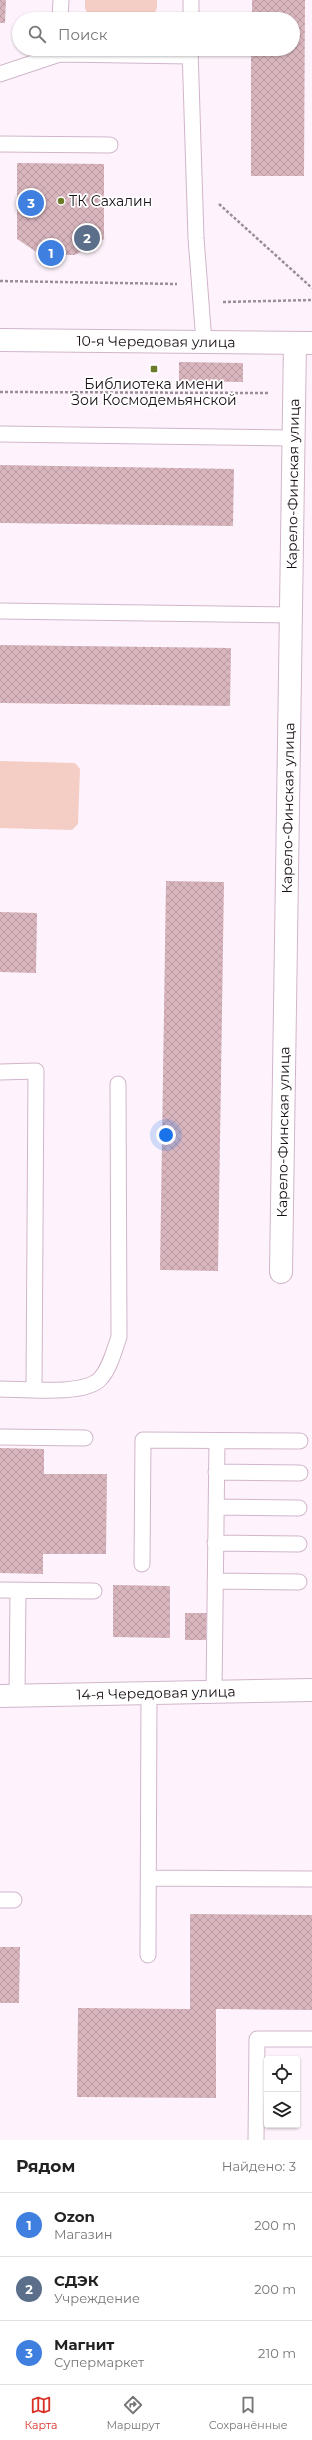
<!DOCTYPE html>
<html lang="ru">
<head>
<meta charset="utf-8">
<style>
	body { margin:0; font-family:Montserrat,sans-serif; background:#f2f2f2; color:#222 }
	.controls { position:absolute; right:12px; bottom:12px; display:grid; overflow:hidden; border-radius:4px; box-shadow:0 1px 3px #0004 }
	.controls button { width:36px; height:36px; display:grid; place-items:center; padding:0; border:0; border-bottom:1px solid #e0e0e0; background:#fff; color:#222; font:20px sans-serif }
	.you { position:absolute; left:166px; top:1135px; width:14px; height:14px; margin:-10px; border:3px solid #fff; border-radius:50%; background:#1a73e8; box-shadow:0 0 0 6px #1a73e833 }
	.badge { display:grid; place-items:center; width:26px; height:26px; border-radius:50%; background:#d93025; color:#fff; font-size:13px; font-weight:700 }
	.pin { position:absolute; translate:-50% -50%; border:2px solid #fff; box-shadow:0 1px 4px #0006 }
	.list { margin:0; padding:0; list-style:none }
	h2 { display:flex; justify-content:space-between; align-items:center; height:52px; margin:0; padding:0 16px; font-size:17px }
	h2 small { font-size:13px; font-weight:400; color:#767676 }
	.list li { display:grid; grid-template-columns:26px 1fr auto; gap:12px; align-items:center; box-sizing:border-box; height:64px; padding:0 16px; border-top:1px solid #e0e0e0 }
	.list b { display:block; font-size:15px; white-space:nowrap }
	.list p { margin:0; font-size:13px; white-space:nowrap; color:#767676 }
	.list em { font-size:13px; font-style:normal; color:#767676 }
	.icon { flex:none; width:22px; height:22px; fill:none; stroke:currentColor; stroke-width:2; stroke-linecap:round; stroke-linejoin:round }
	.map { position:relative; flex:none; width:312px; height:2140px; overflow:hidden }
	.search { position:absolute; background:#fff; box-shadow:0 1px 3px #0004; left:12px; right:12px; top:12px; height:44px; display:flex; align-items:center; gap:10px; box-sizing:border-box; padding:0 14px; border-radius:22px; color:#767676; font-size:15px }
	.sheet { height:244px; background:#fff }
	nav { display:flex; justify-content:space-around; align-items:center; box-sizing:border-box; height:56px; border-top:1px solid #e0e0e0; background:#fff; font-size:11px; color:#767676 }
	nav a { display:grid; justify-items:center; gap:2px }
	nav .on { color:#d93025 }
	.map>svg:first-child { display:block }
</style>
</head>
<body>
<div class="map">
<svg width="312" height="2140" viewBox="0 0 312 2140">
	<defs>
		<pattern id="building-cross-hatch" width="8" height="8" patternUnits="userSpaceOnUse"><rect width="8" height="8" fill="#d9b5bd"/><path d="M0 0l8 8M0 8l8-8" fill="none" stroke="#ba9aa2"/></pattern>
	</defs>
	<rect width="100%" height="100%" fill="#fef3fc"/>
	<path fill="#f4cdc5" d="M85 0H157V8L152 19H90L85 8Z
		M0 761 75 763 80 769 78 824 72 830 0 828Z"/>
	<path fill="url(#building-cross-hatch)" d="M0 0H6L5 23H0Z
		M252 0H305L304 176H251V49H293V19H252Z
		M17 163 104 164V239L75 255H41L17 239Z
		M179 362 243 363V382L179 381Z
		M0 465 234 469 233 526 0 523Z
		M0 645 231 648 230 706 0 703Z
		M166 881 224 882 218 1271 160 1270Z
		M0 912 37 913 36 973 0 972Z
		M0 1448 44 1449V1474H107L106 1554H43V1574L0 1573Z
		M113 1585 170 1586V1638L113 1637Z
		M185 1613H207L206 1640H185Z
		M190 1914 312 1915V2010L216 2009V2098L77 2097 78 2008 190 2009Z
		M0 1947H20L19 2003H0Z"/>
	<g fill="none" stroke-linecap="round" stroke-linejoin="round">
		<g stroke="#d1b5cb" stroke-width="17">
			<path id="lane" d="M60 19 61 0
				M191 19V0
				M60 49V54L190 56
				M190 49 196 238 204 342
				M0 74 60 54
				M0 144 110 145
				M0 434 293 438
				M0 611 291 615
				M0 1072 36 1071 34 1389
				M0 1389C23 1389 84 1396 100 1379 110 1368 114 1351 119 1337L118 1084
				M0 1437 85 1438
				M216 1472 300 1473
				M216 1507 299 1508
				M215 1543 299 1544
				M142 1564 143 1440 300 1441
				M215 1581 299 1582
				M0 1590 94 1591
				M214 1692 217 1441
				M17 1695 18 1591
				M149 1878 312 1879
				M0 1900H14
				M148 1955 149 1693
				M256 2140 257 2039H312"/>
		</g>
		<g stroke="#d1b5cb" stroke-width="24">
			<g id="street">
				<path id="s1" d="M281 1272 295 343"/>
			</g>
		</g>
		<g stroke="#d1b5cb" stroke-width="24">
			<g id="secondary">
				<path id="s2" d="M0 340 312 343"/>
				<path id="s3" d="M0 1696 312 1690"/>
			</g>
		</g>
		<path stroke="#9a8f98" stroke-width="2.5" stroke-dasharray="3 2" stroke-linecap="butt" d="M219 204 312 288
			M0 281 177 284
			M223 302 312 300
			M0 392 268 393"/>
		<use href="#lane" stroke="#fff" stroke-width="15"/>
		<use href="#street" stroke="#fff" stroke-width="22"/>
		<use href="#secondary" stroke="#fff" stroke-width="22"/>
	</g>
	<g fill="#6c7b29" stroke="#fff" stroke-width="1.5">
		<circle cx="61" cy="201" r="4"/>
		<rect x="150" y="365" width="8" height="8" rx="2"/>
	</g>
	<g text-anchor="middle" stroke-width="3.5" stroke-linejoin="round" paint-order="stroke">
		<g font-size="14" fill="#180f16" stroke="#fff" text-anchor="start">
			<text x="69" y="206">ТК Сахалин</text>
			<text x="154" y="389" text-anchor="middle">Библиотека имени<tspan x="154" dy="16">Зои Космодемьянской</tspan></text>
		</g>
		<g font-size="14" fill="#180f16" stroke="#fff">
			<text dy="5" stroke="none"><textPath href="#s2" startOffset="156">10-я Чередовая улица</textPath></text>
			<text dy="5" stroke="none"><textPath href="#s1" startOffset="788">Карело-Финская улица</textPath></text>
			<text dy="5" stroke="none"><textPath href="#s1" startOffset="464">Карело-Финская улица</textPath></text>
			<text dy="5" stroke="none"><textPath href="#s1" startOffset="140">Карело-Финская улица</textPath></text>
			<text dy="5" stroke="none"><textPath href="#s3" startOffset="156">14-я Чередовая улица</textPath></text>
		</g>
	</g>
</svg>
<div class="controls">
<button><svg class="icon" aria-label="locate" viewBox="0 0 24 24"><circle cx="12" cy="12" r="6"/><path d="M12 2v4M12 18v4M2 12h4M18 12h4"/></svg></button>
<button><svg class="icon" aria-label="layers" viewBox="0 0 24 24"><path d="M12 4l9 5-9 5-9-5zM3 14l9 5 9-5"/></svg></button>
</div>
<div class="you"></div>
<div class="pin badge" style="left:51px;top:253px;background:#3f7fe0">1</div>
<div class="pin badge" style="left:87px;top:238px;background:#5c6f8a">2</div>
<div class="pin badge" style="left:31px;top:203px;background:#3f7fe0">3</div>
<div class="search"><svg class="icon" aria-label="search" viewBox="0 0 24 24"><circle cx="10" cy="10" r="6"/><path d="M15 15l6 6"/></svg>Поиск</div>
</div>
<section class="sheet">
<h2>Рядом<small>Найдено: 3</small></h2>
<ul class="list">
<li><span class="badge" style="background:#3f7fe0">1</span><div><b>Ozon</b><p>Магазин</p></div><em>200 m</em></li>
<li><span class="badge" style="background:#5c6f8a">2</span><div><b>СДЭК</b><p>Учреждение</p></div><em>200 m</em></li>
<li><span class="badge" style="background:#3f7fe0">3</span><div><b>Магнит</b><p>Супермаркет</p></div><em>210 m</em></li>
</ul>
</section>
<nav>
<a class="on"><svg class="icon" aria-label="map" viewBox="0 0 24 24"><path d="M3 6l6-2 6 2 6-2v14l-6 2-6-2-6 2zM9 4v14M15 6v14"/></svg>Карта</a>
<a><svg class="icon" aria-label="directions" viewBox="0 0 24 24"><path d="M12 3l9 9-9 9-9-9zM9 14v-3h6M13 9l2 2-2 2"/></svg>Маршрут</a>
<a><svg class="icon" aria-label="saved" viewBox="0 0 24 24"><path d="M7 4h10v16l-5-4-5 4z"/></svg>Сохранённые</a>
</nav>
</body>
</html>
